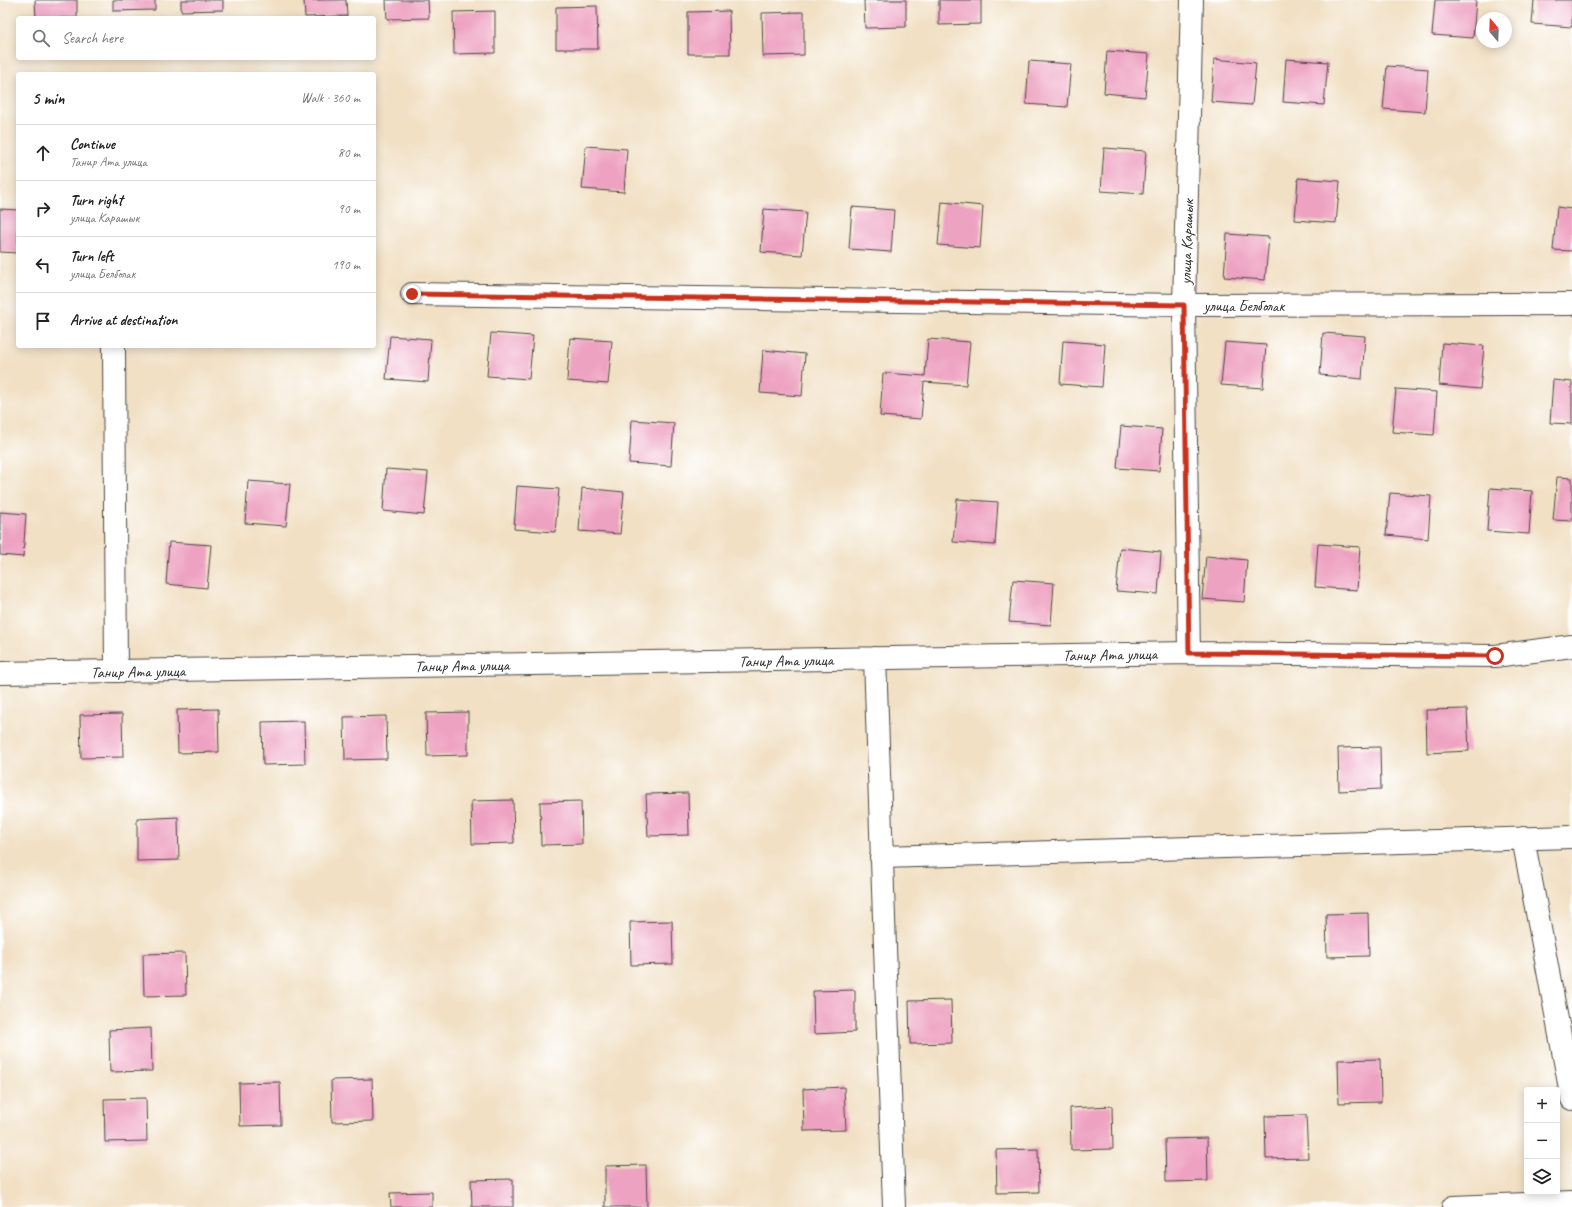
<!DOCTYPE html>
<html lang="en">
<head>
<meta charset="utf-8">
<style>
	body { margin:0; font-family:Caveat,sans-serif; background:#f2f2f2; color:#222 }
	.controls { position:absolute; right:12px; bottom:12px; display:grid; overflow:hidden; border-radius:4px; box-shadow:0 2px 10px #0003 }
	.controls button { width:36px; height:36px; display:grid; place-items:center; padding:0; border:0; border-bottom:1px solid #e0e0e0; background:#fff; color:#222; font:20px sans-serif }
	.compass { position:absolute; left:1476px; top:12px; width:36px; height:36px; border-radius:50%; background:#fff; box-shadow:0 2px 10px #0003; rotate:341deg }
	.stop { position:absolute; width:12px; height:12px; margin:-9px; border:3px solid #c8321e; border-radius:50%; background:#fff }
	.stop.end { background:#c8321e; border-color:#fff; box-shadow:0 1px 4px #0008 }
	.list { margin:0; padding:0; list-style:none }
	h2 { display:flex; justify-content:space-between; align-items:center; height:52px; margin:0; padding:0 16px; font-size:17px }
	h2 small { font-size:13px; font-weight:400; color:#767676 }
	.list li { display:grid; grid-template-columns:26px 1fr auto; gap:12px; align-items:center; box-sizing:border-box; height:56px; padding:0 16px; border-top:1px solid #e0e0e0 }
	.list b { display:block; font-size:15px; white-space:nowrap }
	.list p { margin:0; font-size:13px; white-space:nowrap; color:#767676 }
	.list em { font-size:13px; font-style:normal; color:#767676 }
	.icon { flex:none; width:22px; height:22px; fill:none; stroke:currentColor; stroke-width:2; stroke-linecap:round; stroke-linejoin:round }
	.map { position:relative; flex:none; width:1572px; height:1207px; overflow:hidden }
	.search { position:absolute; background:#fff; box-shadow:0 2px 10px #0003; left:16px; top:16px; width:360px; height:44px; display:flex; align-items:center; gap:10px; box-sizing:border-box; padding:0 14px; border-radius:4px; color:#767676; font-size:15px }
	.panel { position:absolute; background:#fff; box-shadow:0 2px 10px #0003; left:16px; top:72px; width:360px; height:276px; border-radius:4px }
	.map>svg:first-child { display:block }
</style>
</head>
<body>
<div class="map">
<svg width="1572" height="1207" viewBox="0 0 1572 1207">
	<rect width="100%" height="100%" fill="#fff"/>
	<filter id="ink" filterUnits="userSpaceOnUse"><feTurbulence type="fractalNoise" baseFrequency=".025" numOctaves="2"/><feDisplacementMap in="SourceGraphic" scale="8" xChannelSelector="R" yChannelSelector="G"/><feConvolveMatrix kernelMatrix="1 2 1 2 8 2 1 2 1" color-interpolation-filters="sRGB"/></filter>
	<filter id="wash" filterUnits="userSpaceOnUse"><feTurbulence type="fractalNoise" baseFrequency=".012" numOctaves="4" result="noise"/><feDisplacementMap in="SourceGraphic" scale="16" xChannelSelector="R" yChannelSelector="G"/><feGaussianBlur stdDeviation="0.9" result="paint"/><feColorMatrix in="noise" values="0 0 0 0 0 0 0 0 0 0 0 0 0 0 0 0 0 1.4 0 .05"/><feComposite in="paint" operator="in"/></filter>
	<g filter="url(#wash)">
		<rect width="100%" height="100%" fill="#f1e0c4"/>
		<g id="blocks">
			<path fill="#eea2c1" d="M35 0H77V18H36Z
				M113 0H155V10L113 11Z
				M181 0H223V10L181 11Z
				M304 0H346L347 16 305 17Z
				M386 0H428L429 18 387 19Z
				M864 0H906V27L865 28Z
				M939 0H981V24L939 25Z
				M1435 0H1476L1473 38 1432 35Z
				M1534 0H1572V27L1532 24Z
				M597 6 598 49H556V7Z
				M495 11V53L454 54 453 12Z
				M729 11 730 54H688V12Z
				M804 12V55L763 56 762 13Z
				M1107 51 1149 54 1145 97 1104 93Z
				M1214 59 1256 63 1252 105 1211 102Z
				M1286 59 1328 62 1324 105 1283 102Z
				M1029 61 1071 64 1067 107 1026 104Z
				M1387 66 1428 69 1425 112 1383 109Z
				M586 146 627 149 624 192 582 189Z
				M1104 148 1146 151 1143 194 1101 191Z
				M1298 178 1340 181 1336 223 1295 220Z
				M942 202 983 206 980 248 938 245Z
				M852 207 894 210 891 252 849 249Z
				M1557 207 1572 209V251L1553 250Z
				M0 209 18 210V253L0 252Z
				M764 209 806 212 802 255 761 252Z
				M1227 234 1269 237 1265 280 1224 277Z
				M491 333 533 336 529 379 487 376Z
				M1323 333 1365 336 1362 379 1320 375Z
				M390 336 431 339 428 382 386 379Z
				M570 338 612 341 608 384 567 381Z
				M928 339 970 342 966 385 924 382 921 419 880 416 883 373 925 376Z
				M1063 341 1105 344 1102 387 1060 384Z
				M1225 342 1266 345 1263 388 1221 385Z
				M1442 343 1484 346 1480 389 1439 385Z
				M763 350 805 354 802 396 760 393Z
				M1553 380 1572 382V424L1550 423Z
				M1396 389 1437 392 1434 435 1392 432Z
				M632 420 674 423 671 466 629 463Z
				M1121 426 1162 429 1159 471 1117 468Z
				M386 469 428 472 424 515 383 511Z
				M1557 477 1572 478V521L1553 520Z
				M248 481 290 484 286 526 245 523Z
				M517 486 559 489 555 532 514 529Z
				M582 488 624 492 620 534 579 531Z
				M1490 488 1532 491 1529 534 1487 531Z
				M1390 493 1431 496 1428 539 1386 535Z
				M957 499 998 502 995 545 953 542Z
				M0 512 26 514 23 557 0 555Z
				M169 542 211 545 207 588 166 584Z
				M1318 544 1360 547 1357 590 1315 587Z
				M1120 548 1161 552 1158 594 1116 591Z
				M1206 556 1247 560 1244 602 1202 599Z
				M1013 580 1054 583 1051 625 1009 622Z
				M218 709 219 752 178 753 177 710Z
				M1467 709 1469 751 1427 753 1426 710Z
				M468 712V755L427 756 426 713Z
				M122 714 123 757 81 758 80 715Z
				M386 716 387 759 345 760 344 717Z
				M304 721 305 764 263 765 262 722Z
				M1380 747 1381 789 1339 791 1338 748Z
				M688 793 689 835 648 836 646 794Z
				M513 800 514 843 472 844 471 801Z
				M581 801 582 844 541 845 540 802Z
				M178 817 179 860 137 861V819Z
				M1368 913 1369 956 1327 957 1326 914Z
				M672 921 673 964 631 965 630 922Z
				M185 953 186 995 144 996 143 954Z
				M855 990V1032L814 1034 813 991Z
				M951 1000 952 1043 910 1044 909 1001Z
				M151 1028 152 1071 110 1072 109 1030Z
				M1380 1059 1381 1102 1339 1103 1338 1060Z
				M372 1079 373 1121 332 1122 331 1080Z
				M280 1082 281 1125 240 1126 239 1083Z
				M844 1087 846 1130 804 1131 803 1089Z
				M146 1098 147 1141 105 1142 104 1099Z
				M1112 1106 1113 1149 1071 1150 1070 1108Z
				M1306 1115 1308 1158 1266 1159 1265 1116Z
				M1207 1138 1208 1181 1166 1182 1165 1139Z
				M1038 1149 1039 1192 997 1193 996 1150Z
				M646 1165 647 1207H605V1166Z
				M513 1179V1207H472L471 1180Z
				M432 1192V1207H391L390 1193Z"/>
		</g>
	</g>
	<g filter="url(#ink)">
		<use href="#blocks" fill-opacity="0" stroke="#494642" stroke-width="1"/>
		<g fill="none" stroke-linecap="round" stroke-linejoin="round">
			<g stroke="#494642" stroke-width="24">
				<path id="minor" d="M412 294 1184 305 1572 304
					M114 346 116 671
					M1189 653 1184 305 1192 0
					M875 658 894 1207
					M0 673 1189 653 1495 656 1572 646
					M1523 838 1572 1099
					M881 857 1572 837
					M1453 1207 1572 1202"/>
			</g>
			<use href="#minor" stroke="#fff" stroke-width="22"/>
		</g>
	</g>
	<g fill="none" stroke-linecap="round" stroke-linejoin="round" filter="url(#ink)">
		<path stroke="#c8321e" stroke-width="5" d="M412 294 1184 305 1189 653 1495 656"/>
	</g>
	<g text-anchor="middle" stroke-width="3" stroke-linejoin="round" paint-order="stroke">
		<g font-size="16" fill="#2b2b2b" stroke="#fff">
			<text transform="translate(1186 242) rotate(-88)" y="6">улица Карашык</text>
			<text x="1244" y="311">улица Белболак</text>
			<text transform="translate(1110 654) rotate(-1)" y="6">Танир Ата улица</text>
			<text transform="translate(786 660) rotate(-1)" y="6">Танир Ата улица</text>
			<text transform="translate(462 665) rotate(-1)" y="6">Танир Ата улица</text>
			<text transform="translate(138 671) rotate(-1)" y="6">Танир Ата улица</text>
		</g>
	</g>
</svg>
<div class="controls">
<button>+</button>
<button>−</button>
<button><svg class="icon" aria-label="layers" viewBox="0 0 24 24"><path d="M12 4l9 5-9 5-9-5zM3 14l9 5 9-5"/></svg></button>
</div>
<svg class="compass" viewBox="-18 -18 36 36"><path d="M0-13l5 13h-10z" fill="#e53935"/><path d="M0 13l5-13h-10z" fill="#767676"/></svg>
<div class="stop" style="left:1495px;top:656px"></div>
<div class="stop end" style="left:412px;top:294px"></div>
<div class="search"><svg class="icon" aria-label="search" viewBox="0 0 24 24"><circle cx="10" cy="10" r="6"/><path d="M15 15l6 6"/></svg>Search here</div>
<section class="panel">
<h2>5 min<small>Walk · 360 m</small></h2>
<ul class="list">
<li><svg class="icon" aria-label="ahead" viewBox="0 0 24 24"><path d="M12 20V5M6 11l6-6 6 6"/></svg><div><b>Continue</b><p>Танир Ата улица</p></div><em>80 m</em></li>
<li><svg class="icon" aria-label="right" viewBox="0 0 24 24"><path d="M7 20v-9h11M14 6l5 5-5 5"/></svg><div><b>Turn right</b><p>улица Карашык</p></div><em>90 m</em></li>
<li><svg class="icon" aria-label="left" viewBox="0 0 24 24"><path d="M17 20v-9H6M10 6l-5 5 5 5"/></svg><div><b>Turn left</b><p>улица Белболак</p></div><em>190 m</em></li>
<li><svg class="icon" aria-label="arrive" viewBox="0 0 24 24"><path d="M6 21V4h12l-3 4 3 4H6"/></svg><div><b>Arrive at destination</b></div></li>
</ul>
</section>
</div>
</body>
</html>
